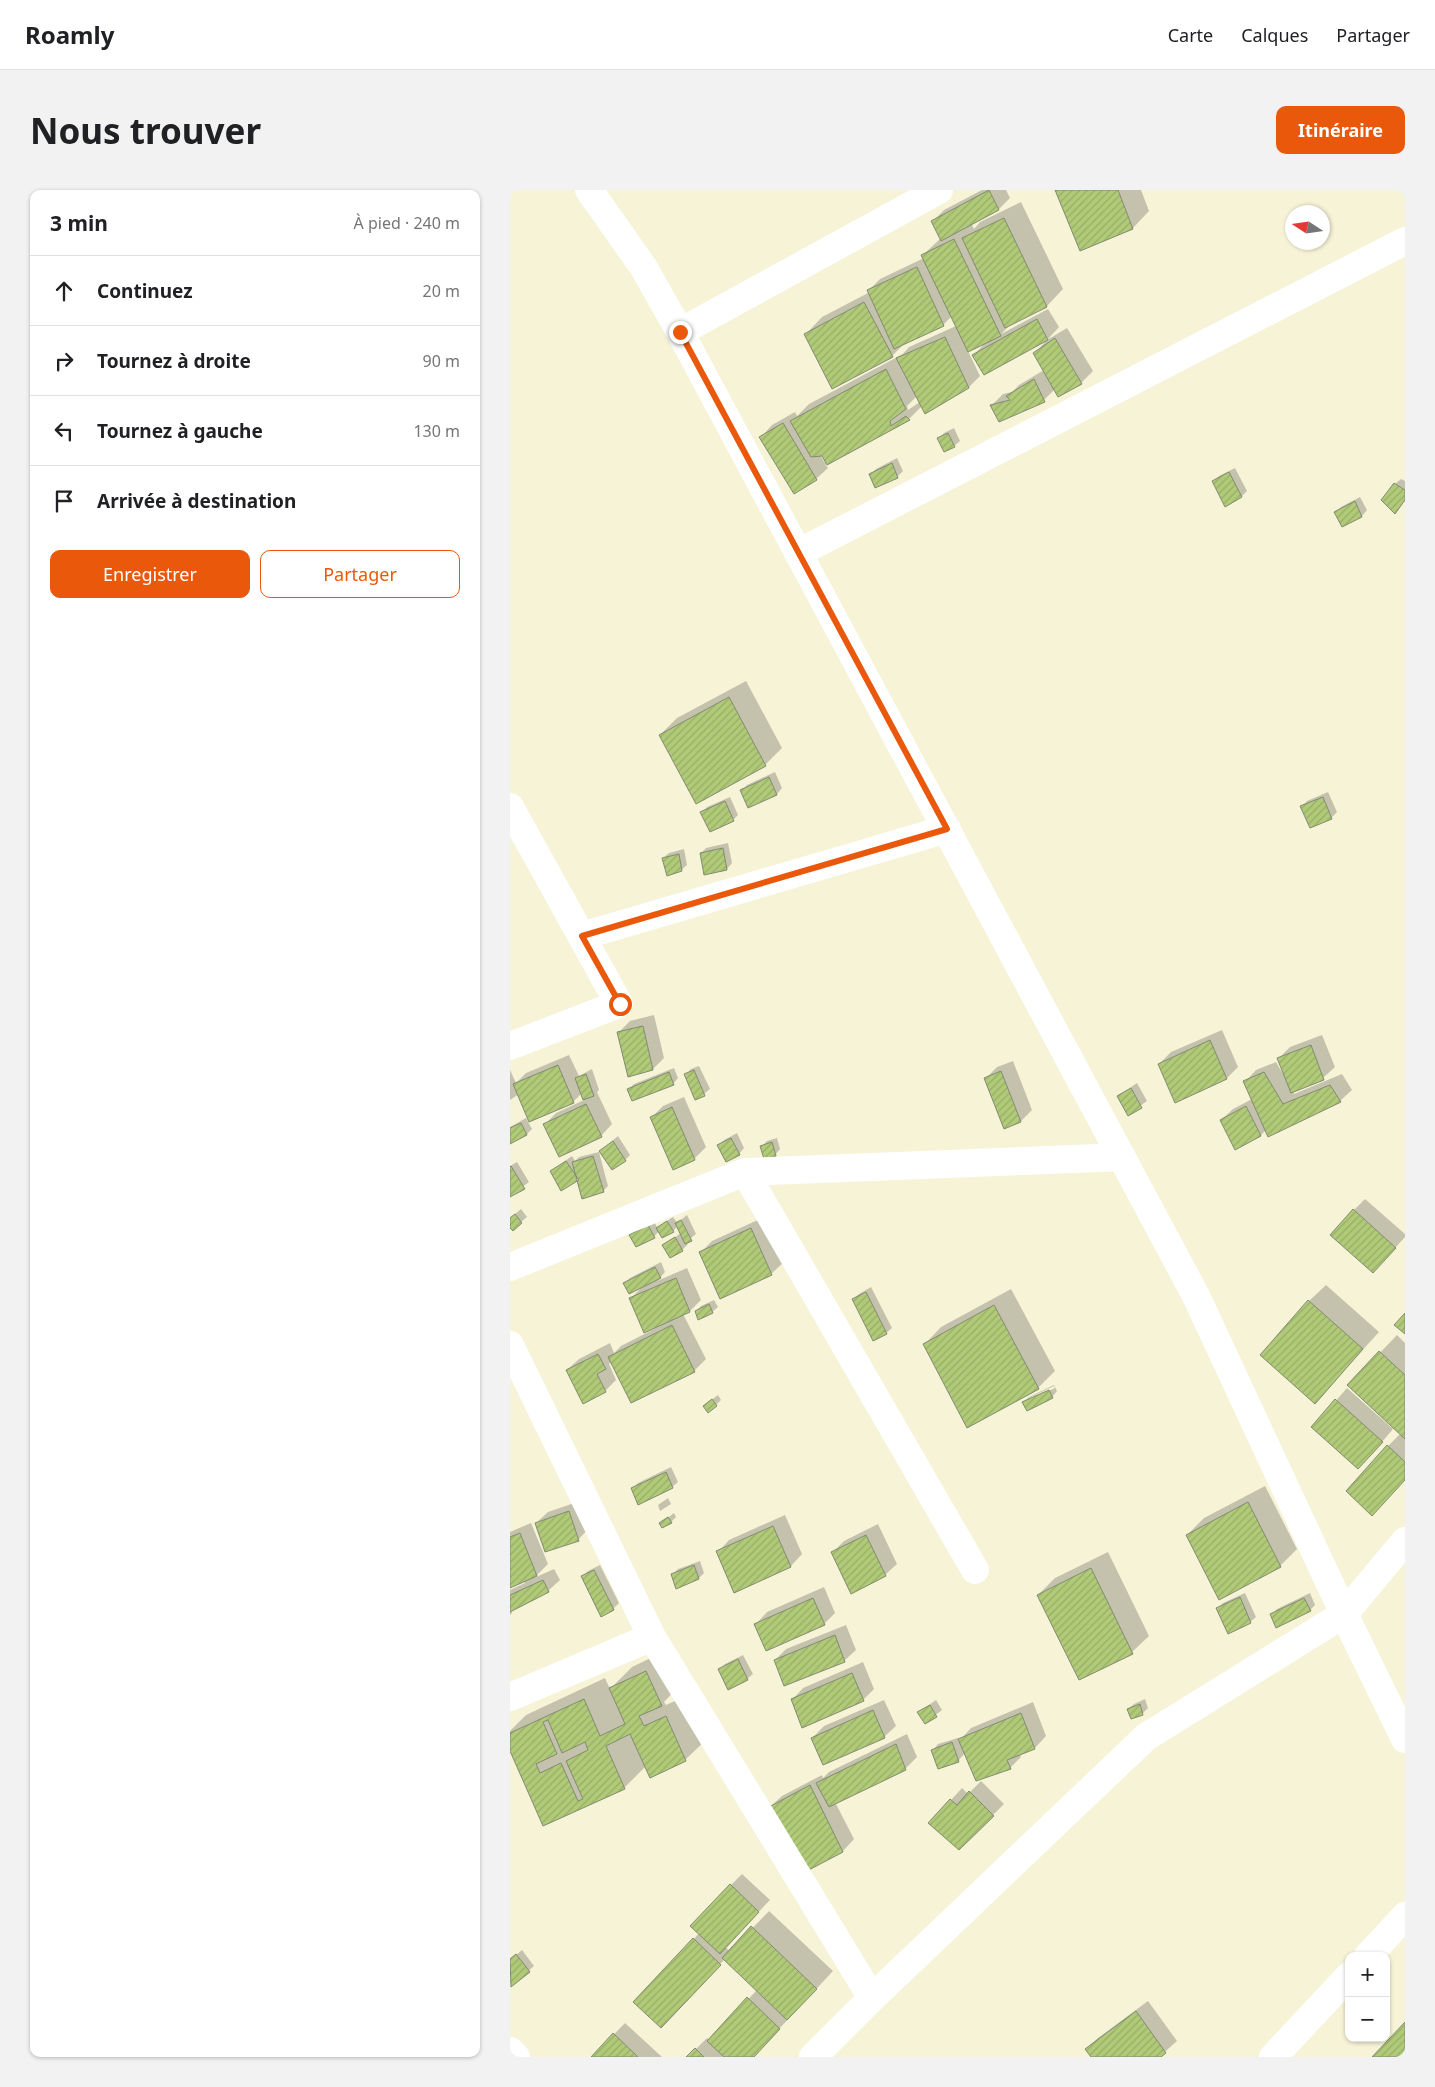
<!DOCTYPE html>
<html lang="fr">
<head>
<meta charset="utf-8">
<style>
	body { margin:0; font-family:"Noto Sans",sans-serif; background:#f2f2f2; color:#202124 }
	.controls { position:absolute; right:15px; bottom:15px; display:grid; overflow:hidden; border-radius:10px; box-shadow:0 1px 4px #0004 }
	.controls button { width:45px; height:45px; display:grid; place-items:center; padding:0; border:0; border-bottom:1px solid #e0e0e0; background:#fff; color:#202124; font:25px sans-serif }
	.compass { position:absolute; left:775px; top:15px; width:45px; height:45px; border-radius:50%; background:#fff; box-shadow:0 1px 4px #0004; rotate:282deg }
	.stop { position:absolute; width:15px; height:15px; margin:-11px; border:4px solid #ea580c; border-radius:50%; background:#fff }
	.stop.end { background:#ea580c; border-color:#fff; box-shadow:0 1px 5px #0008 }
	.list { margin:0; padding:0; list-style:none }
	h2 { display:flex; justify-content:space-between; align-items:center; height:65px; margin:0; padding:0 20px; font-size:21px }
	h2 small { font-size:16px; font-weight:400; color:#757577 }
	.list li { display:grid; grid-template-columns:32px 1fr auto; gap:15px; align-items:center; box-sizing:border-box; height:70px; padding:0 20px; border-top:1px solid #e0e0e0 }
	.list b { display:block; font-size:19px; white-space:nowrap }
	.list em { font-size:16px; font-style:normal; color:#757577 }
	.actions { display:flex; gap:10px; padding:15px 20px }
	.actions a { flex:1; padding:11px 0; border:1px solid #ea580c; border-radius:10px; text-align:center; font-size:18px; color:#ea580c }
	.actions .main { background:#ea580c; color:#fff }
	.icon { flex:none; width:28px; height:28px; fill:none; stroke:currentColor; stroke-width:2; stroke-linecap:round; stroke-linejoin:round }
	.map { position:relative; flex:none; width:895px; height:1867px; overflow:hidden; border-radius:10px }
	header { display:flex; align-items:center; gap:30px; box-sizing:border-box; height:70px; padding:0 25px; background:#fff; border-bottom:1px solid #e0e0e0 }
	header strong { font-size:24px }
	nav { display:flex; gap:28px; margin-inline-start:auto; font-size:18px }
	.intro { display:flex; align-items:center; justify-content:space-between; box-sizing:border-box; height:120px; padding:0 30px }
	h1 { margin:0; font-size:35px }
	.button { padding:12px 22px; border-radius:10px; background:#ea580c; color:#fff; font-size:18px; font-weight:700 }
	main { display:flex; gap:30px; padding:0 30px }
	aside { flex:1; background:#fff; border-radius:10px; box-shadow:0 1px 4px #0004 }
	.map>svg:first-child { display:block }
</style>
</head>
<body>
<header>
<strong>Roamly</strong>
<nav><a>Carte</a><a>Calques</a><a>Partager</a></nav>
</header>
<div class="intro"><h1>Nous trouver</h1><a class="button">Itinéraire</a></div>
<main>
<aside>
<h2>3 min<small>À pied · 240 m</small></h2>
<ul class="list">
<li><svg class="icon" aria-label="ahead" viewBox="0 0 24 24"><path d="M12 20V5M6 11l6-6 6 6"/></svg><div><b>Continuez</b></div><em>20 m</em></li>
<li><svg class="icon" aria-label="right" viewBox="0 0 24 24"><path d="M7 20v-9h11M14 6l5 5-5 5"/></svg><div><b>Tournez à droite</b></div><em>90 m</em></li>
<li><svg class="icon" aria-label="left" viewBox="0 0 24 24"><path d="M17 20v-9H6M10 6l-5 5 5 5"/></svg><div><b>Tournez à gauche</b></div><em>130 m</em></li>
<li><svg class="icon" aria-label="arrive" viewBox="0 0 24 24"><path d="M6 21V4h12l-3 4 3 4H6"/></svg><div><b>Arrivée à destination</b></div></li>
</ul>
<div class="actions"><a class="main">Enregistrer</a><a>Partager</a></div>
</aside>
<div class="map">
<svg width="895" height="1867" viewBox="0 0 895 1867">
	<defs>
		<pattern id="building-hatch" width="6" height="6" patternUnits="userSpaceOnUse" patternTransform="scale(1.25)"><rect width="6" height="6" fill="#b0ca78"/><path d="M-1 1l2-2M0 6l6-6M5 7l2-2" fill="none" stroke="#97ad67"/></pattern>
	</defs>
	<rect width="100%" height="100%" fill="#f6f3d7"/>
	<path fill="#0003" fill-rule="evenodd" d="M472 0H496L500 8 489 19 461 33 464 39 470 32 511 12 553 99 537 116 502 133 491 144 538 119 549 137 538 149 474 184 464 165 476 152 458 161 470 186 459 197 412 216 399 229 315 274 318 278 306 289 251 247 262 235 285 222 287 226 299 214 393 164 399 157 446 136 442 126 433 135 395 153 382 166 296 144 312 127 360 102 359 100 370 89 414 68 412 66 431 48 423 31 434 20ZM407 206 410 212 398 220 397 216ZM310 265H313L317 272 315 273Z
		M546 0H631L639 21 623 38 571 59Z
		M557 138 583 181 571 193 548 205 545 199 534 210 482 215 493 204 502 202 509 195 534 180 525 163 537 150Z
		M444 238 450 251 444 256 429 248 434 243Z
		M387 268 393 281 387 287 361 284 366 279Z
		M725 278 737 301 732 306 703 291 709 286Z
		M891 289 895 291V311L885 322V294Z
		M850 307 857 320 852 326 832 336 826 322 831 317Z
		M236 491 272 558 255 575 187 612 150 545 167 528Z
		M265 582 272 598 267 604 239 616 232 601 237 595Z
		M818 602 827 622 821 628 792 617 797 611Z
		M220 607 228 625 223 630 192 622 197 617Z
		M218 653 222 673 217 679 191 663 196 658Z
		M174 659 177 675 171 680 153 668 159 663Z
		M144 825 154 868 143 879 109 842 120 831Z
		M712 840 728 877 717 888 649 874 661 862Z
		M812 845 825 877 813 888 783 901 784 904 832 884 842 900 830 911 759 945 756 940 751 945 725 958 711 930 723 919 742 909 735 892 746 880 766 872 773 884H775L769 868 780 857Z
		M59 865 69 886 82 879 89 900 87 902 102 934 91 946 35 934 46 923 74 910 72 903 63 912 9 904 0 910V880L6 893 16 883Z
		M503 871 522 920 511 931 495 937 476 888 487 877Z
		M189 876 200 899 194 904 175 885 181 879Z
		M164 878 168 888 163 894 119 899 124 894Z
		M627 893 637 911 619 924 608 906Z
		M174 907 196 957 185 968 164 978 141 928 153 916Z
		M16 928 22 939 17 944 0 953V937Z
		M227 943 234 958 229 964 209 955 214 950Z
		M108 946 120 965 115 970 90 961Z
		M267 948 270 959 265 965 252 956 257 951Z
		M89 962 98 996 93 1001 68 989 41 981 62 966 65 971 69 967Z
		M7 972 19 992 0 1006V976Z
		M855 1009 895 1044V1047L874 1070 844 1020Z
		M11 1019 17 1027 11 1032 0 1036V1028Z
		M177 1025 186 1044 176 1052 178 1054 172 1060 160 1066 154 1055 171 1043 168 1036 163 1041H149L144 1047 120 1045 126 1040 144 1030 147 1038 163 1027 167 1033Z
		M252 1028 273 1073 261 1084 191 1062 202 1051Z
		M151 1072 155 1082 147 1091 177 1078 191 1110 180 1121 173 1124 196 1169 184 1181 102 1171 99 1174 106 1190 95 1201 57 1180 69 1169 100 1153 104 1163 111 1156 150 1136 121 1108 132 1097 114 1094 120 1088Z
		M816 1095 869 1142 805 1212 799 1111Z
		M361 1097 382 1138 376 1143 344 1109 349 1104Z
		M501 1099 545 1181 528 1198 415 1154 431 1137Z
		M204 1110 208 1117 202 1122 186 1121 191 1116Z
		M887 1145 895 1153V1289L878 1256 891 1243 839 1195Z
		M544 1195 547 1201 542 1207 514 1212 519 1207ZM544 1196 545 1198 519 1210V1208Z
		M837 1198 883 1239 860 1266 803 1237Z
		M208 1205 211 1210 206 1215 200 1211Z
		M161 1277 168 1292 162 1297 122 1298 128 1293Z
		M755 1296 787 1359 770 1376 677 1345 694 1328Z
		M158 1308 161 1314 150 1321 148 1315Z
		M70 1311 79 1338 68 1350 26 1333 38 1322Z
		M164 1323 166 1327 161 1332 151 1333Z
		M275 1325 292 1364 281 1376 225 1401 208 1362 219 1350Z
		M21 1333 38 1374 24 1388 44 1379 50 1390 38 1401 1 1420 2 1423 0 1425V1400L15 1393 14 1391 0 1397V1342Z
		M368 1334 387 1374 375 1385 322 1363 334 1351Z
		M598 1362 639 1446 622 1462 528 1405 545 1388Z
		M190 1371 194 1383 189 1388 167 1397 162 1385 168 1379Z
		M90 1375 109 1413 103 1419 73 1386 78 1381Z
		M314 1397 325 1423 314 1434H246L257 1422Z
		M735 1403 746 1427 740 1432 708 1418 713 1413Z
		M800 1403 805 1415 800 1420 761 1425 767 1419Z
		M336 1435 346 1460 334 1471 265 1470 276 1459Z
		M157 1460 172 1493 154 1512 156 1515 178 1505 197 1549 175 1570 136 1576 114 1598 34 1634 0 1558V1541L16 1525 95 1488 100 1499 122 1477Z
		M233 1465 243 1484 237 1489 210 1479 215 1474Z
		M353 1472 364 1499 353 1510H282L293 1498Z
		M635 1509 638 1518 633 1523 621 1528 618 1519 624 1514Z
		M374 1510 386 1536 374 1547 302 1548 314 1536Z
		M426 1510 432 1520 415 1533 409 1522Z
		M523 1512 536 1546 525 1558 510 1564 511 1567 500 1578 455 1563 448 1571 423 1560 428 1554 448 1548 449 1551 461 1538Z
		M397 1544 407 1567 395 1579 325 1612 344 1649 333 1661 293 1682 260 1617 272 1606 312 1585 313 1588 319 1582Z
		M471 1591 494 1614 483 1625 420 1633 452 1598 458 1604Z
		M232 1684 260 1710 215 1757 220 1761 259 1721 323 1781 243 1867H178L197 1848 199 1850 247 1800 215 1769 162 1825 184 1749 189 1743 221 1695Z
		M12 1760 24 1776 1 1796 0 1770Z
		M638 1811 667 1851 649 1867H582L576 1859 588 1848Z
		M115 1833 152 1867H82Z"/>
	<path fill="url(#building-hatch)" stroke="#828b73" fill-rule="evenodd" d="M479 0 489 20 431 51 421 31Z
		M545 0H608L623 39 570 61Z
		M494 28 537 117 495 138 452 48Z
		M444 49 491 146 458 162 411 65Z
		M407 77 434 136 384 159 357 100Z
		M354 112 383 167 322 199 294 144Z
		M527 129 538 150 474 185 462 165Z
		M435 147 459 198 415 224 386 168Z
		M545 148 572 194 548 207 523 163Z
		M376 179 396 219 380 231 381 236 396 226 400 230 317 275 312 266 301 267 280 231Z
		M524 189 535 212 489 232 480 215 500 210 496 206Z
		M273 233 307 290 284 304 249 247Z
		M438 243 445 257 434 262 427 248Z
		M382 273 388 288 365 298 359 284Z
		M719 282 732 307 715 317 702 291Z
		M884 293 895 300V310L885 324 871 310Z
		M845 311 852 327 832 337 824 322Z
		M219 507 256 576 186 614 149 545Z
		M259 587 267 605 238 618 230 600Z
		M813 607 822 629 800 638 790 616Z
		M215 611 224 631 200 642 190 622Z
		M213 658 217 680 194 685 190 663Z
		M169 664 172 681 157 686 152 668Z
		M133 836 143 880 118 887 107 842Z
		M700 850 717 889 665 913 648 874Z
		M801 855 814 890 781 903 767 868Z
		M48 875 64 913 19 932 3 894Z
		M184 880 195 906 185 910 174 884Z
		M491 881 511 932 494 939 474 888Z
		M159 882 164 895 122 911 117 899Z
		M754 882 773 914 820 895 831 912 758 947 733 891Z
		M76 884 84 906 73 910 65 888Z
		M621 898 632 918 618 926 607 906Z
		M76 914 92 947 49 967 33 934Z
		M736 916 751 946 725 960 710 930Z
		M162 917 185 970 163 980 140 927Z
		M11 933 17 945 0 954V938Z
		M221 948 230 965 216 972 207 955Z
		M103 951 116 971 102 980 89 961Z
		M262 952 266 966 254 969 250 956Z
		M83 966 94 1002 72 1009 62 972Z
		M56 971 69 990 51 1001 40 981Z
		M1 976 15 999 0 1007V977Z
		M843 1019 886 1058 863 1083 820 1045Z
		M5 1024 12 1033 3 1041 0 1038V1028Z
		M171 1030 182 1051 175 1054 165 1033Z
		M157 1031 164 1042 152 1048 146 1038Z
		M138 1035 145 1048 126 1057 119 1045Z
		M241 1038 262 1085 210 1109 189 1062Z
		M165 1047 173 1061 160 1068 152 1055Z
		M145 1077 151 1088 119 1104 113 1093Z
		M166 1088 180 1122 134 1143 119 1108Z
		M356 1102 377 1144 363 1151 342 1109Z
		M798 1110 853 1159 805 1214 750 1165Z
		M199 1114 203 1123 188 1130 185 1121Z
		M484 1115 529 1199 457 1238 413 1154Z
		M895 1123V1144L884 1135Z
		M162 1135 185 1182 121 1213 98 1167Z
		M869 1161 895 1185V1249L837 1195Z
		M88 1164 96 1179 87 1184 96 1202 73 1214 56 1180Z
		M539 1200 543 1208 517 1221 512 1212Z
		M202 1209 207 1216 198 1223 193 1216Z
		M825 1209 873 1252 848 1279 801 1237Z
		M877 1255 895 1272V1290L862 1326 836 1301Z
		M156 1282 163 1298 128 1315 121 1298Z
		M738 1312 771 1377 709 1410 676 1345Z
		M59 1321 69 1351 35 1362 25 1333Z
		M158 1327 162 1333 152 1338 149 1333Z
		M263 1336 281 1377 224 1403 206 1361Z
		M10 1343 27 1386 0 1398V1347Z
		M356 1345 376 1386 341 1404 321 1362Z
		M184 1375 189 1389 166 1399 161 1384Z
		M581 1378 623 1464 569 1490 527 1405Z
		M84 1380 104 1420 91 1427 71 1386Z
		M33 1390 39 1402 0 1422V1405Z
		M730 1407 741 1433 718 1444 706 1418Z
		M303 1408 315 1435 256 1461 244 1434Z
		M794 1408 801 1421 766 1438 760 1424Z
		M325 1445 335 1472 274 1496 264 1470Z
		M228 1469 238 1490 218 1500 208 1479Z
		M136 1481 152 1516 129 1526 134 1536 156 1526 176 1571 140 1588 120 1544 96 1556 115 1599 33 1636 0 1561V1543L74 1509 90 1546 115 1534 99 1498ZM38 1530 52 1563 75 1552 78 1560 56 1571 73 1609 68 1611 51 1573 30 1583 26 1574 47 1564 33 1532Z
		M342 1483 354 1511 292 1538 281 1509Z
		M630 1514 633 1525 621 1529 617 1519Z
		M420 1515 427 1527 415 1534 407 1522Z
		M363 1520 375 1548 313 1575 301 1548Z
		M511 1523 525 1559 497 1570 501 1579 466 1591 448 1549Z
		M442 1552 449 1572 428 1579 421 1560Z
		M386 1554 396 1580 319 1617 306 1593Z
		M300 1595 333 1662 293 1683 259 1617Z
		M459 1601 484 1626 449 1660 418 1633 440 1609 447 1615Z
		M220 1694 249 1722 210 1764 180 1736Z
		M241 1736 307 1799 277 1830 212 1768Z
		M183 1748 211 1775 151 1838 123 1812Z
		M6 1764 20 1782 1 1797 0 1769Z
		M237 1807 270 1839 244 1867H214L197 1851Z
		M626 1821 656 1863 651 1867H581L575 1859Z
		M895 1832V1867H862Z
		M103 1843 128 1867H81Z
		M185 1858 194 1867H176Z"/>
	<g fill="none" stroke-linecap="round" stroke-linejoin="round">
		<path stroke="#fff" stroke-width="28" d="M79 0 134 78 170 142 686 1106 834 1424 895 1549
			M170 142 429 0
			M288 363 895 51
			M0 617 109 814 0 856
			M72 746 437 639
			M235 982 465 1380
			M0 1077 235 982 612 967
			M0 1155 142 1447 362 1808
			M0 1507 142 1447
			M858 1766 895 1726
			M0 1861 6 1867
			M303 1867 362 1808 636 1547 834 1424 895 1351
			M763 1867 839 1786"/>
	</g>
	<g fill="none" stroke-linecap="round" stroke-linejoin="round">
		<path stroke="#ea580c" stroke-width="6" d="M110 814 72 746 437 639 170 142"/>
	</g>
</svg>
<div class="controls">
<button>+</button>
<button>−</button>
</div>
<svg class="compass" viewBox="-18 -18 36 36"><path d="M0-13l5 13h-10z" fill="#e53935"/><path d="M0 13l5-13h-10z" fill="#757577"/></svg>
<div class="stop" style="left:110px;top:814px"></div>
<div class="stop end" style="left:170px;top:142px"></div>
</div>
</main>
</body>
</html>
